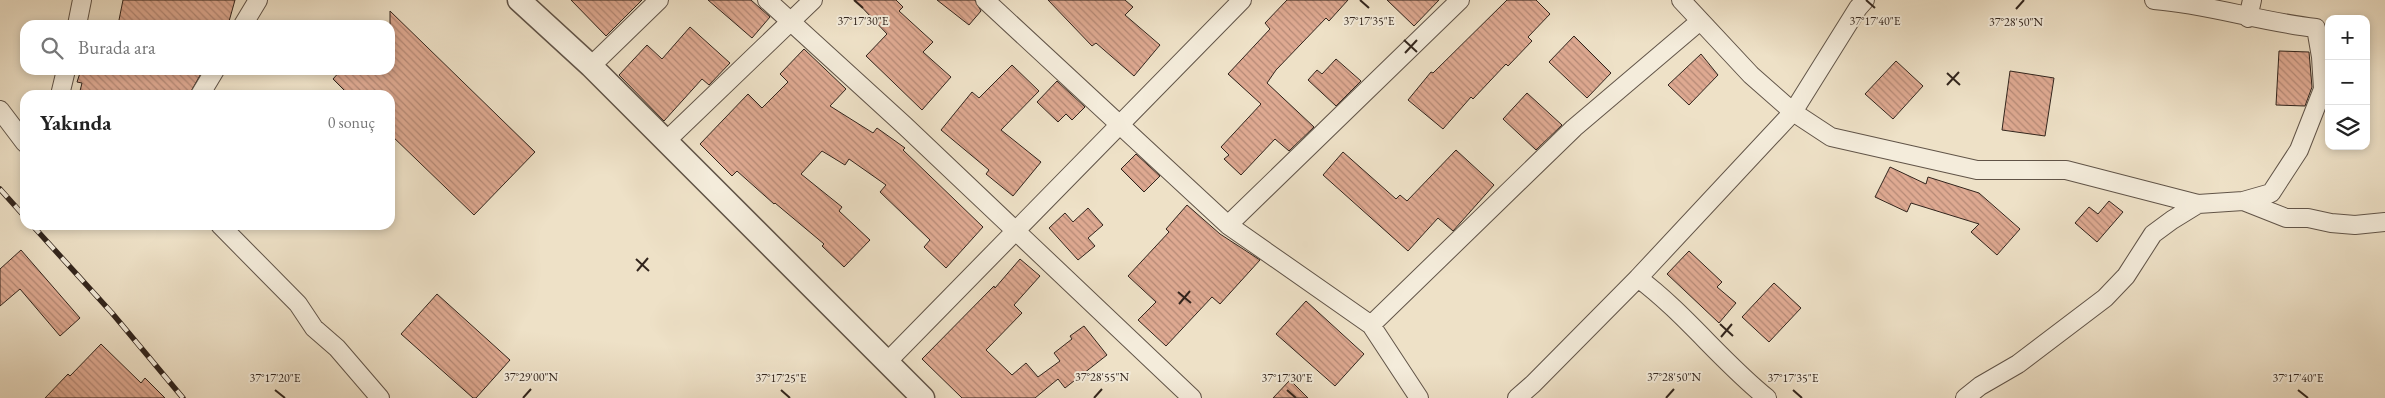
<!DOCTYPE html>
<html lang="tr">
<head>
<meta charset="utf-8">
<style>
	body { margin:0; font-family:"EB Garamond",serif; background:#f6f6f6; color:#222 }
	.controls { position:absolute; right:15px; top:15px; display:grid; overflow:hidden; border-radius:10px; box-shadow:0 2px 8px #0003 }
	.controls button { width:45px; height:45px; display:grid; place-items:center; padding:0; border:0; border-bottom:1px solid #e0e0e0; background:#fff; color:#222; font:25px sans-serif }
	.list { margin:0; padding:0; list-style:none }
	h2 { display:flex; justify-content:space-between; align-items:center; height:65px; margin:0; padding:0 20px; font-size:21px }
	h2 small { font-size:16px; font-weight:400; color:#767676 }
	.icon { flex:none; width:28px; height:28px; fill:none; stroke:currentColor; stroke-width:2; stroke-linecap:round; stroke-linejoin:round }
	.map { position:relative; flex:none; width:2385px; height:398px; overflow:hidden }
	.search { position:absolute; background:#fff; box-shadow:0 2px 8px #0003; left:20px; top:20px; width:375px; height:55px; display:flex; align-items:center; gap:12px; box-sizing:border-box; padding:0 18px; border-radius:15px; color:#767676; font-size:19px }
	.panel { position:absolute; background:#fff; box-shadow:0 2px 8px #0003; left:20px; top:90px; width:375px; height:140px; border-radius:15px }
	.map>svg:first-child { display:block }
</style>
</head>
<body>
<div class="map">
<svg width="2385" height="398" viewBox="0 0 2385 398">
	<defs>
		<pattern id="building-back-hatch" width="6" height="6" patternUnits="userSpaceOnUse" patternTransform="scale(1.25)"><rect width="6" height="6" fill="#dea991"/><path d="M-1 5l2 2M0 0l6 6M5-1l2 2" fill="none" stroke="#b58976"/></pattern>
	</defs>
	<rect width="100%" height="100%" fill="#eee1c7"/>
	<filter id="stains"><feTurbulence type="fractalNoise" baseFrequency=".004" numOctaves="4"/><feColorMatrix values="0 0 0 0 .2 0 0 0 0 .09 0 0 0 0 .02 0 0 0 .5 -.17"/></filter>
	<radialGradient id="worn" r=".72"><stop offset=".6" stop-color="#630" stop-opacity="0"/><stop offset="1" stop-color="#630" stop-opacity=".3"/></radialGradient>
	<path fill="url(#building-back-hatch)" stroke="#32251d" d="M123 0H235L228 25H118Z
		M571 0H642L606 36Z
		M708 0H751L770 17 752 38Z
		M855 0H896L903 7 899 11 933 42 923 52 951 77 922 110 866 56 887 34Z
		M937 0H975L981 11 969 25Z
		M1048 0H1125L1133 7 1125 15 1160 45 1134 76 1096 43 1092 46Z
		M1287 0H1348L1329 21 1326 18 1276 70 1267 83 1314 127 1289 151 1275 139 1241 175 1224 159 1229 155 1221 147 1261 104 1228 74 1270 29 1265 23Z
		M1387 0H1439L1414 26Z
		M1507 0H1536L1550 14 1528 37 1532 41 1508 66 1506 64 1473 99 1471 97 1443 129 1408 100 1431 72 1433 73Z
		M390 11 535 152 474 215 390 134V95H349L333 79 341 70H390Z
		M690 27 730 63 709 85 702 79 664 121 619 75 647 45 662 59Z
		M1574 36 1611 73 1587 98 1549 62Z
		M804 49 846 89 830 106 873 133 877 128 905 148 903 150 983 227 946 268 924 247 930 240 880 192 886 185 849 159 845 165 822 151 801 174 842 207 839 211 870 240 844 267 822 246 824 244 775 203 774 204 737 171 732 176 700 144 748 94 762 108 788 82 780 74Z
		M2279 51 2309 52 2312 87 2305 106 2276 105Z
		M1701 54 1718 75 1689 105 1668 85Z
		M1336 59 1361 81 1336 106 1308 80 1317 70 1322 74Z
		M1896 61 1923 86 1893 119 1865 94Z
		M1012 65 1039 91 1001 130 1041 162 1013 196 986 174 989 170 941 130 972 92 979 98Z
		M81 70H203L189 95H79L82 83 77 82Z
		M2010 71 2054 78 2045 136 2002 130Z
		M1057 81 1085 107 1072 120 1066 114 1058 122 1037 102Z
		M1527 93 1562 125 1536 150 1503 119Z
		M1456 150 1494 185 1453 231 1438 218 1408 251 1323 175 1343 152 1396 199 1400 195 1407 201Z
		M1136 154 1160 176 1144 192 1121 169Z
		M1890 167 1926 184 1928 177 1979 193 2020 229 1997 255 1971 232 1979 224 1911 203 1907 212 1875 197Z
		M2109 201 2123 212 2097 242 2075 223 2089 207 2098 214Z
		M1187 205 1220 234 1260 260 1220 304 1212 297 1166 346 1138 320 1156 302 1128 276 1169 232 1166 229Z
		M1088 208 1103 225 1088 238 1095 246 1078 260 1049 228 1065 213 1073 222Z
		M21 250 80 318 60 336 20 289 0 306V269Z
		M1689 251 1722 282 1717 287 1736 303 1719 323 1667 274Z
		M1020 259 1040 276 1014 305 1022 313 986 350 1012 375 1026 363 1038 377 1060 361 1054 353 1072 339 1070 336 1084 326 1107 355 1065 388 1058 379 1035 398H962L922 359 994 286 995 288Z
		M1774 283 1801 308 1769 342 1742 317Z
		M437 294 510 360 476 398H473L401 334Z
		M1306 301 1364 354 1335 386 1276 334Z
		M101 344 141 383 145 378 165 398H45L68 374 70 376Z
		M1290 380 1308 398H1273Z"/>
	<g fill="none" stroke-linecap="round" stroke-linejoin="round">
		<g stroke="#615448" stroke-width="20">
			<path id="minor" d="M767 0 904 125 1192 398
				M985 0 1228 225 1371 325 1419 398
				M1681 0 1751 75 1793 112 1831 137 1977 170H2066L2198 204
				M2248 18 2252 0
				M77 25 82 0
				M243 25 258 0
				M591 66 659 0
				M60 95 66 70
				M200 95 215 70
				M0 110 25 143
				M665 142 813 0
				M2243 201 2286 218H2308L2331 223 2355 225 2385 222
				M220 225 298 304 314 328 337 348 380 398
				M1228 225 1460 0
				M1638 278C1685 313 1721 361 1767 398
				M1371 325 1574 128 1700 21
				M887 362 1242 0
				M1517 398 1533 384 1638 278 1793 112 1858 8 1865 0
				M1965 398 1980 386 2018 364 2105 298 2126 276 2153 234 2172 220 2198 204 2243 201 2271 193 2299 150 2323 89 2321 57 2316 28C2261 22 2208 4 2154 0"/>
		</g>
		<g stroke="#615448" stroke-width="25">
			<path id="tertiary" d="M519 0 591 66 923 398"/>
		</g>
		<use href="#minor" stroke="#f4ecdb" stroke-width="18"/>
		<use href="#tertiary" stroke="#f4ecdb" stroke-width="22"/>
		<g stroke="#32251d" stroke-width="5.5">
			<path id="rail" d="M0 189 25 217
				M32 225 112 313 183 398"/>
		</g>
		<use href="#rail" stroke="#f4ecdb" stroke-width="4" stroke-dasharray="11" stroke-linecap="butt"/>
	</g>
	<path fill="none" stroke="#32251d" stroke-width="2" d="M854 0 863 8M1360 0 1369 8M1866 0 1875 8M2016 9 2024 0M1404 40 1417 52M1405 53 1417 40M1947 73 1960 85M1947 85 1959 72M636 259 649 271M637 271 648 258M1178 292 1191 303M1179 304 1190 291M1720 324 1733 336M1721 337 1732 324M275 390 285 398M781 390 790 398M1287 390 1296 398M1793 390 1802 398M2298 390 2308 398M523 398 531 389M1094 398 1102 389M1666 398 1674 389"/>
	<g font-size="12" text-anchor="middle" fill="#32251d" stroke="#f4ecdb" stroke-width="4" stroke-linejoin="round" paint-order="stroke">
		<text x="863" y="25">37°17'30"E</text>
		<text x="1875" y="25">37°17'40"E</text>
		<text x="1369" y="25">37°17'35"E</text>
		<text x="2016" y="26">37°28'50"N</text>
		<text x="531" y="381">37°29'00"N</text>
		<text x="1102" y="381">37°28'55"N</text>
		<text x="1674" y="381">37°28'50"N</text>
		<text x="275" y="382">37°17'20"E</text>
		<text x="781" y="382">37°17'25"E</text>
		<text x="1287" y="382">37°17'30"E</text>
		<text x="1793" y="382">37°17'35"E</text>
		<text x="2298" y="382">37°17'40"E</text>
	</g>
	<rect width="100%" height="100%" filter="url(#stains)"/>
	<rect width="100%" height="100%" fill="url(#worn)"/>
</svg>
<div class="controls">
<button>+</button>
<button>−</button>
<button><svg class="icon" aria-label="layers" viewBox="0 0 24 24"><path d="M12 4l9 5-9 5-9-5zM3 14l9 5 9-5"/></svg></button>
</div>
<div class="search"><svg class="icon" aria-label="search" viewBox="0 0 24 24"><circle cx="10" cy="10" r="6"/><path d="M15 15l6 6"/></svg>Burada ara</div>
<section class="panel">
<h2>Yakında<small>0 sonuç</small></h2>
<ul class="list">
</ul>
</section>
</div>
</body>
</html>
